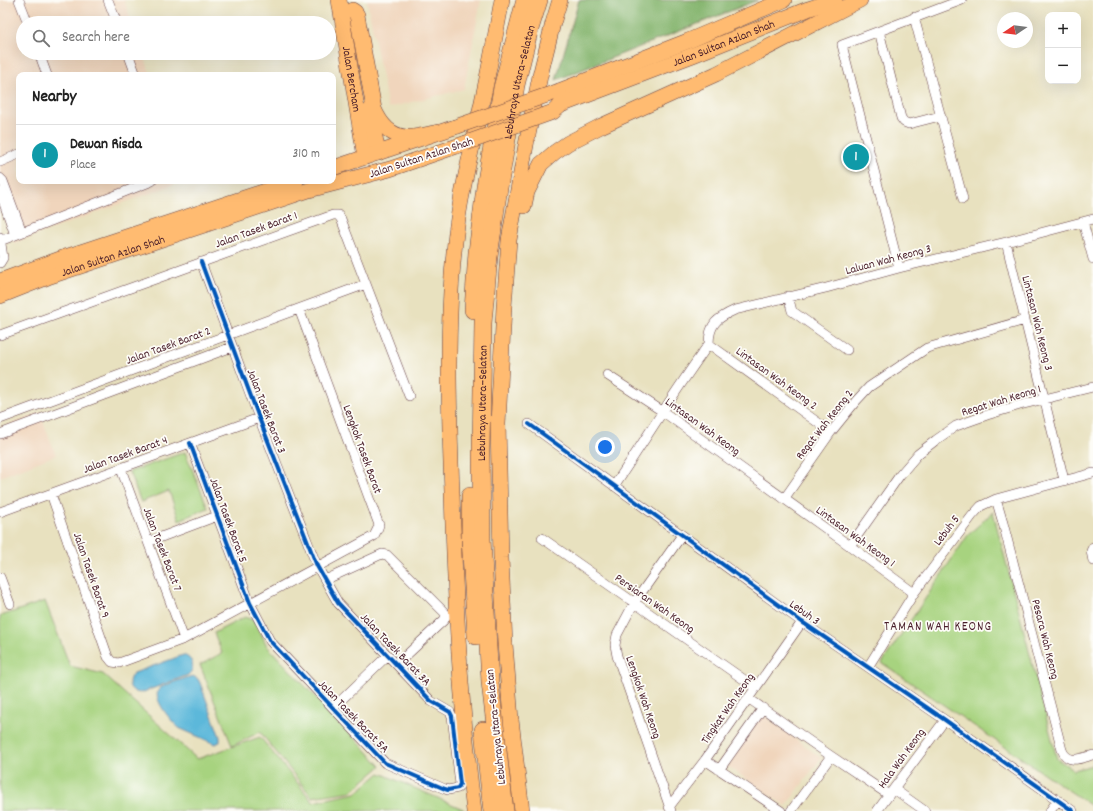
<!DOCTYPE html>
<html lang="en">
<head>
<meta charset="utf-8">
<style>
	body { margin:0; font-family:Dekko,sans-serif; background:#f2f2f2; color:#222 }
	.controls { position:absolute; right:12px; top:12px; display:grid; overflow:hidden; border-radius:8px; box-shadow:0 4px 16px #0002 }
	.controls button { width:36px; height:36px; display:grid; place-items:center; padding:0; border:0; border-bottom:1px solid #e0e0e0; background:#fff; color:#222; font:20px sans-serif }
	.compass { position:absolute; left:997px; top:12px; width:36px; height:36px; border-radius:50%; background:#fff; box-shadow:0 4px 16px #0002; rotate:257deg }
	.you { position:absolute; left:605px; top:447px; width:14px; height:14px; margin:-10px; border:3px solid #fff; border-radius:50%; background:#1a73e8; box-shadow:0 0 0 6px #1a73e833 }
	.badge { display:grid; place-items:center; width:26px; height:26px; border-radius:50%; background:#2563eb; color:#fff; font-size:13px; font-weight:700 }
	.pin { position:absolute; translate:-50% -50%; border:2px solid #fff; box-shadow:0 1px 4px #0006 }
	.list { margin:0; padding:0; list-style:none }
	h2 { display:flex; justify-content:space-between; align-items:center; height:52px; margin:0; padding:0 16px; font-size:17px }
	h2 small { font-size:13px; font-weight:400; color:#767676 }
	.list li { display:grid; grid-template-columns:26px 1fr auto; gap:12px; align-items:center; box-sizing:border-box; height:60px; padding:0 16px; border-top:1px solid #e0e0e0 }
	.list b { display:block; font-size:15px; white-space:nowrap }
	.list p { margin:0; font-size:13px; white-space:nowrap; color:#767676 }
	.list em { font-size:13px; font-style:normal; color:#767676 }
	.icon { flex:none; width:22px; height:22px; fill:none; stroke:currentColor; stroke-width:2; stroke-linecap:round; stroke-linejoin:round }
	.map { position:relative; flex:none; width:1093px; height:811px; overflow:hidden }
	.search { position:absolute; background:#fff; box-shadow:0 4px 16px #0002; left:16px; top:16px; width:320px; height:44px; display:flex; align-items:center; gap:10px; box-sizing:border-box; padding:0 14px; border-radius:22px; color:#767676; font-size:15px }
	.panel { position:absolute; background:#fff; box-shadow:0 4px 16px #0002; left:16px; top:72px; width:320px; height:112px; border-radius:8px }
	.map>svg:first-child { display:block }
</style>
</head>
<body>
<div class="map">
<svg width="1093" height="811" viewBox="0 0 1093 811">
	<rect width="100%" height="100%" fill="#fdfcf7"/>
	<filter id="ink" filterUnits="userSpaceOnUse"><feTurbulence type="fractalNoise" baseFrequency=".025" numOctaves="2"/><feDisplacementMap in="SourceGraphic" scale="8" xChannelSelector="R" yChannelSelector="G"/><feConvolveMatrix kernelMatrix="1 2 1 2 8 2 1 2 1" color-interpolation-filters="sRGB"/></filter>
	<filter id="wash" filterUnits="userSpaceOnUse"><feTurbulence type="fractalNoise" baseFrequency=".012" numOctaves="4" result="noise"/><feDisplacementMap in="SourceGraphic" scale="16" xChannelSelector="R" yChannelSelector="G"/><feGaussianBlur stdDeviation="0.9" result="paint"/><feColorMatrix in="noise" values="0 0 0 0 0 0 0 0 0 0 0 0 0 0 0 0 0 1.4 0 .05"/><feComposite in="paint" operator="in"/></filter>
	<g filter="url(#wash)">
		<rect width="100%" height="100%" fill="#e8e1bf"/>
		<path fill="#f0d5bc" d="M0 0H124L132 23H23V53H143L151 75H19V181H183L14 243 0 206Z
			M367 0H481L464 89 388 108Z
			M40 413 56 455 0 477V428Z
			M762 714 821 758 786 806 727 766Z"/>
		<path fill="#a7d37f" stroke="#787955" d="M185 452 208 508 179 520 169 491 141 502 129 472Z
			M993 512 1057 759 1074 770 1093 765V807L882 663 968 535Z
			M45 601 70 666 103 674 197 759 260 737 313 802 356 793 380 773 463 809 464 811H0V615L1 616Z
			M245 617 255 621 267 646 381 766 352 791 312 797 260 732 232 746 200 665 222 653 214 633Z"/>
		<path fill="#85b56e" stroke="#686a4c" d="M579 0H758L556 80Z"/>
		<path fill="#5cb8da" stroke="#536c82" d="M183 655C193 658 196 668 188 675L141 693C140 693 134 692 134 691 126 686 129 677 134 673Z
			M193 676 198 679 200 683 220 737V742L215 744 179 728C172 722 151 698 159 689 163 685 183 679 189 677Z"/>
	</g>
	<g filter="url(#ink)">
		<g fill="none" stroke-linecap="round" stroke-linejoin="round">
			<g stroke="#623c41" stroke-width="10">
				<path id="street" d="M19 0 28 23
					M108 0 117 23
					M914 17 963 199
					M879 31 901 118 904 122 909 124 940 116
					M39 53 47 75
					M128 53 136 75
					M0 162 19 154
					M0 178 3 181 22 232
					M0 192 15 235
					M1083 222 1093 259
					M0 237 3 258 0 263
					M0 241 152 181
					M1006 242 1064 480
					M899 268 842 45 962 0
					M788 296 792 311 847 350
					M0 335 333 215H338L341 219 409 396
					M709 344C709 324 717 318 735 310L826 288 899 268 1006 242 1093 219
					M709 344 831 432
					M607 375 662 411 850 546 914 593
					M0 419 366 284
					M529 424 802 622 945 720 1073 811
					M0 434 232 347
					M190 443 250 603 270 641 385 763 445 789 448 790 458 788 460 784 452 716 450 712 431 701 338 603 317 566 259 418 201 262
					M121 469 184 639
					M614 486C646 439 675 390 709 344
					M51 494 108 657 112 662 119 663 184 639 374 536 378 528 379 525 299 309
					M784 499 831 432 856 401 869 387 927 348 1025 320
					M996 499 1003 523 1062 750C1068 765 1081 758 1093 755
					M0 512 259 418
					M542 538 756 688
					M148 542 217 516
					M850 546 900 475 918 454 936 440 956 426 987 415 1020 405 1093 387
					M1093 547 1091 551 1093 561
					M0 577 10 604
					M325 580 382 554 387 555 445 613 446 616 444 620 397 664
					M868 667 914 593 972 516 981 506 996 499 1093 473
					M748 698 831 756 889 795
					M333 708 388 655
					M705 760 781 811
					M719 770 763 708
					M894 789 925 811
					M669 807 705 760 802 622
					M671 811 617 656 615 645 617 635 634 603 682 535
					M791 811 831 756
					M877 811 945 720
					M1050 811 1058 800"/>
			</g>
			<g stroke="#623c41" stroke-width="16">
				<g id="primary">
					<path id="s1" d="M339 0 365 157"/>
					<path d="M352 10 355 12 357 15 374 109C380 123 390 136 406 137 414 138 429 134 438 132"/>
					<path d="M559 91 688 41 784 0"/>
					<path id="s2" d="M561 105 693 55 808 9 835 0"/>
					<path d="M370 110 378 153"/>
					<path d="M333 168 458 126"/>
					<path d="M524 206 527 192 541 164 555 152 568 143 601 126 716 74 860 0"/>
					<path d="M0 281 68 256 296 181"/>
					<path id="s3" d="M0 296 48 277 309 190 390 169 466 143"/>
					<path d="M474 811C460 705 455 598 452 492 449 409 446 324 455 242 460 193 473 145 483 97 490 65 496 32 502 0"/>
					<path d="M522 811 511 720 505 644 501 558 498 424 504 307 509 240 526 145 540 76 553 23 560 0"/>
				</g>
			</g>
			<g stroke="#623c41" stroke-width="18">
				<g id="highway">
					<path d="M473 310 477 252 485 187 502 88 525 0"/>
					<path d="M470 496V538L476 636"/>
					<path d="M483 730 492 811"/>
					<path id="s4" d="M505 811 490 682 482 539 481 451 483 323 489 257 498 194 516 85 529 32 539 0"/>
				</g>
			</g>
			<use href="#street" stroke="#fff" stroke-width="9"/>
			<use href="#primary" stroke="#ffbb71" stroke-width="15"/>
			<use href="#highway" stroke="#ffbb71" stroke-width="17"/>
			<g stroke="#623c41" stroke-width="16" stroke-linecap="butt">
				<path id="primary-bridge" d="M458 126 559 91
					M466 143 553 112 561 105"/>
			</g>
			<use href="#primary-bridge" stroke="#ffbb71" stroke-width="15"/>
			<g stroke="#fdfcf7" stroke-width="6">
				<path id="cycleway" d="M529 424 802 622 945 720 1073 811
					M190 443 250 603 270 641 385 763 445 789 448 790 458 788 460 784 452 716 450 712 431 701 338 603 317 566 259 418 201 262"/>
			</g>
			<use href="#cycleway" stroke="#0057b8" stroke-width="4"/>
		</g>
	</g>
	<g text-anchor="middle" stroke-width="3.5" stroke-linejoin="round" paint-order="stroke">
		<g font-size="12" fill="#4a1f2b" stroke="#fdfcf7">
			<text dy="4" stroke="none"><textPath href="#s2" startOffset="174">Jalan Sultan Azlan Shah</textPath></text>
			<text dy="4" stroke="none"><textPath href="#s1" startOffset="80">Jalan Bercham</textPath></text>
			<text dy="4" stroke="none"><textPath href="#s4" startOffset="733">Lebuhraya Utara–Selatan</textPath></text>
			<text transform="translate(421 157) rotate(-18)" y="4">Jalan Sultan Azlan Shah</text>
			<text transform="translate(256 229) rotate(-20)" y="4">Jalan Tasek Barat 1</text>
			<text dy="4" stroke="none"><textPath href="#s3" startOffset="120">Jalan Sultan Azlan Shah</textPath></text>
			<text transform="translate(888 259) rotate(-15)" y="4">Laluan Wah Keong 3</text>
			<text transform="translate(1038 323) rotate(76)" y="4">Lintasan Wah Keong 3</text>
			<text transform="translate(168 345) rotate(-20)" y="4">Jalan Tasek Barat 2</text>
			<text transform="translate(777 378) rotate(36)" y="4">Lintasan Wah Keong 2</text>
			<text transform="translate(1001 400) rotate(-17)" y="4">Regat Wah Keong 1</text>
			<text dy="4" stroke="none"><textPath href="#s4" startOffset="409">Lebuhraya Utara–Selatan</textPath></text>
			<text transform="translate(267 411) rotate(69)" y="4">Jalan Tasek Barat 3</text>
			<text transform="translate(824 424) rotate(-52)" y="4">Regat Wah Keong 2</text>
			<text transform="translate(703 426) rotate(36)" y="4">Lintasan Wah Keong</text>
			<text transform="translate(363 449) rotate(70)" y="4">Lengkok Tasek Barat</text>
			<text transform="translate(125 454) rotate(-20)" y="4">Jalan Tasek Barat 4</text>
			<text transform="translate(229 520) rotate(70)" y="4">Jalan Tasek Barat 5</text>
			<text transform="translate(946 530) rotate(-53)" y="4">Lebuh 5</text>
			<text transform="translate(856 536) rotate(36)" y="4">Lintasan Wah Keong 1</text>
			<text transform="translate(163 549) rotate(69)" y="4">Jalan Tasek Barat 7</text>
			<text transform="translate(92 575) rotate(71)" y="4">Jalan Tasek Barat 9</text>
			<text transform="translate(655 603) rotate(35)" y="4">Persiaran Wah Keong</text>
			<text transform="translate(805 612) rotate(35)" y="4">Lebuh 3</text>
			<text transform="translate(1046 639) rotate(76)" y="4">Pesara Wah Keong</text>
			<text transform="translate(396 649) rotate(46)" y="4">Jalan Tasek Barat 3A</text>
			<text transform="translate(644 697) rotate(71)" y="4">Lengkok Wah Keong</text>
			<text transform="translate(727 708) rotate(-55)" y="4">Tingkat Wah Keong</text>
			<text transform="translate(354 716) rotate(46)" y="4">Jalan Tasek Barat 5A</text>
			<text transform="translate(495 727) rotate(-96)" y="4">Lebuhraya Utara–Selatan</text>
			<text transform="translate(901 758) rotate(-54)" y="4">Hala Wah Keong</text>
		</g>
		<g font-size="13" letter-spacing="1" fill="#4a1f2b" stroke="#fdfcf7">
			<text x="938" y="630">TAMAN WAH KEONG</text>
		</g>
	</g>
</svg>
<div class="controls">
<button>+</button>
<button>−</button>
</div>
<svg class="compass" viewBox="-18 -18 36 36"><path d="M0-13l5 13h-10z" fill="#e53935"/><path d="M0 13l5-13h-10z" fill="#767676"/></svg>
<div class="you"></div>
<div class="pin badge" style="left:856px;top:157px;background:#0f9aa8">1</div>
<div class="search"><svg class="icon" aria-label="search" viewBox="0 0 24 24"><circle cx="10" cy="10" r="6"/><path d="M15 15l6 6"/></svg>Search here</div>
<section class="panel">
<h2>Nearby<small></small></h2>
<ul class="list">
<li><span class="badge" style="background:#0f9aa8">1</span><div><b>Dewan Risda</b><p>Place</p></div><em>310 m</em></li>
</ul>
</section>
</div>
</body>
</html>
